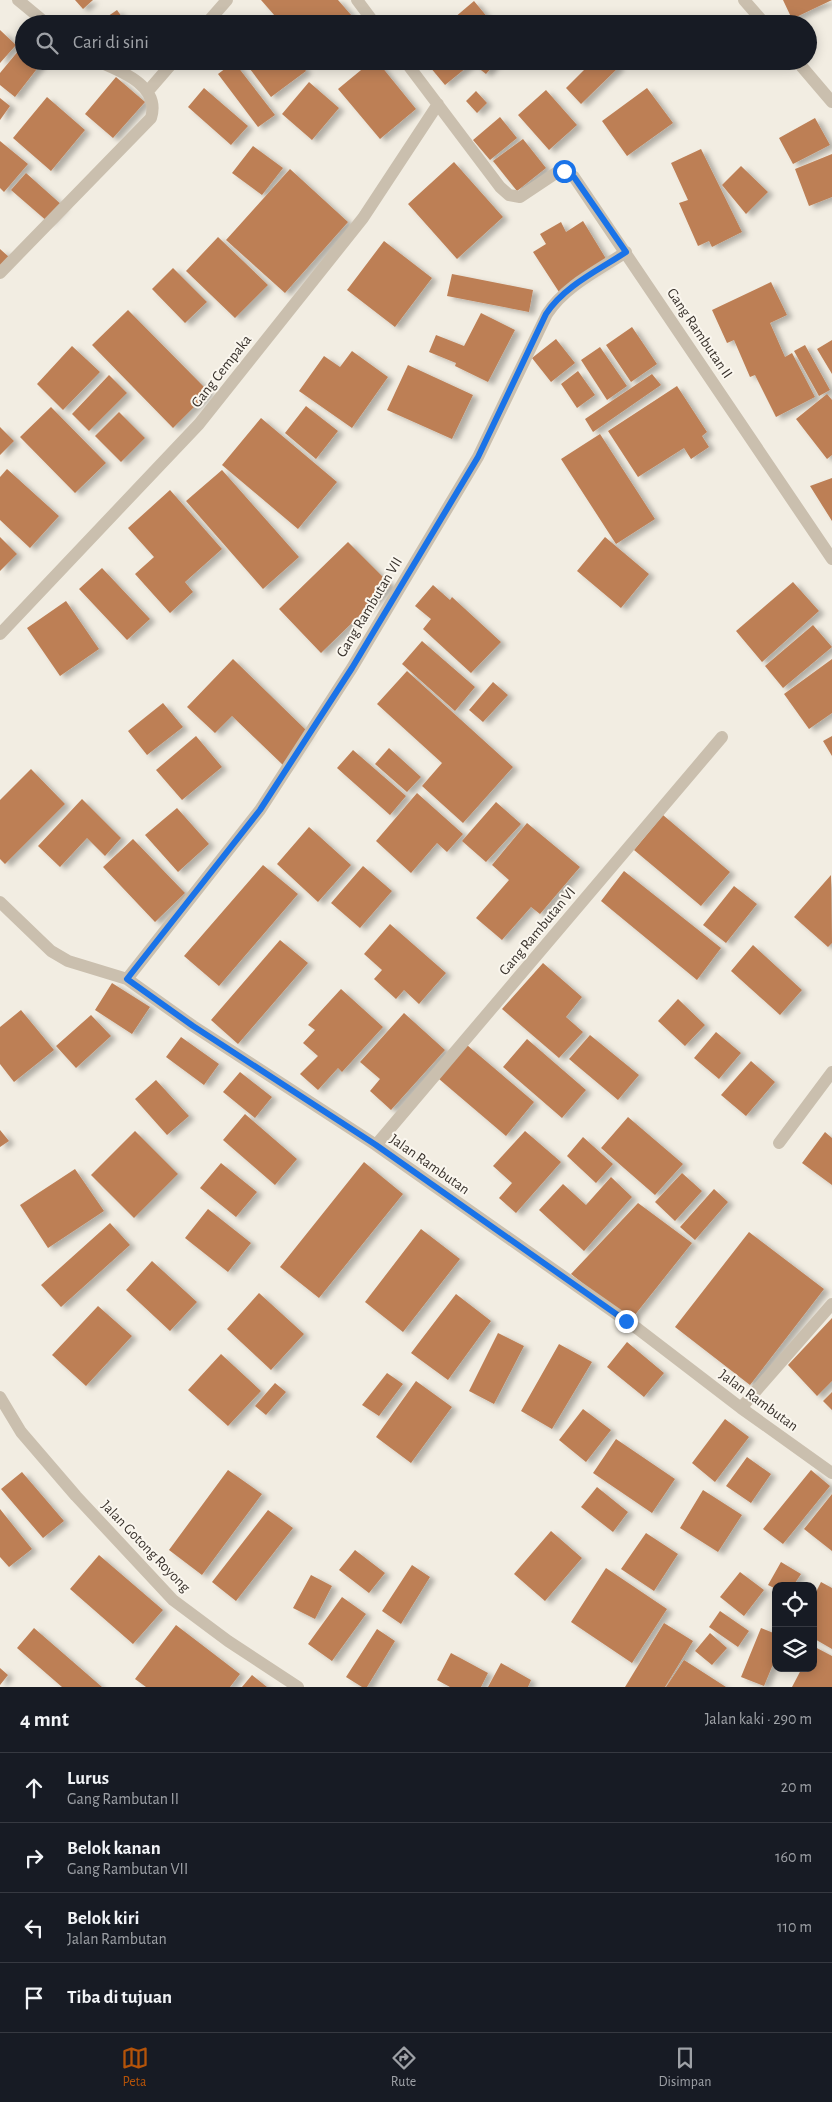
<!DOCTYPE html>
<html lang="id">
<head>
<meta charset="utf-8">
<style>
	body { margin:0; font-family:"Alegreya Sans",sans-serif; background:#20242c; color:#f1f3f6 }
	.controls { position:absolute; right:15px; bottom:15px; display:grid; overflow:hidden; border-radius:10px; box-shadow:0 2px 12px #0003 }
	.controls button { width:45px; height:45px; display:grid; place-items:center; padding:0; border:0; border-bottom:1px solid #363941; background:#171b24; color:#f1f3f6; font:25px sans-serif }
	.stop { position:absolute; width:15px; height:15px; margin:-11px; border:4px solid #1a73e8; border-radius:50%; background:#fff }
	.stop.end { background:#1a73e8; border-color:#fff; box-shadow:0 1px 5px #0008 }
	.list { margin:0; padding:0; list-style:none }
	h2 { display:flex; justify-content:space-between; align-items:center; height:65px; margin:0; padding:0 20px; font-size:21px }
	h2 small { font-size:16px; font-weight:400; color:#9ea1a6 }
	.list li { display:grid; grid-template-columns:32px 1fr auto; gap:15px; align-items:center; box-sizing:border-box; height:70px; padding:0 20px; border-top:1px solid #363941 }
	.list b { display:block; font-size:19px; white-space:nowrap }
	.list p { margin:0; font-size:16px; white-space:nowrap; color:#9ea1a6 }
	.list em { font-size:16px; font-style:normal; color:#9ea1a6 }
	.icon { flex:none; width:28px; height:28px; fill:none; stroke:currentColor; stroke-width:2; stroke-linecap:round; stroke-linejoin:round }
	.map { position:relative; flex:none; width:832px; height:1687px; overflow:hidden }
	.search { position:absolute; background:#171b24; box-shadow:0 2px 12px #0003; left:15px; right:15px; top:15px; height:55px; display:flex; align-items:center; gap:12px; box-sizing:border-box; padding:0 18px; border-radius:28px; color:#9ea1a6; font-size:19px }
	.sheet { height:345px; background:#171b24 }
	nav { display:flex; justify-content:space-around; align-items:center; box-sizing:border-box; height:70px; border-top:1px solid #363941; background:#171b24; font-size:14px; color:#9ea1a6 }
	nav a { display:grid; justify-items:center; gap:2px }
	nav .on { color:#b45309 }
	.map>svg:first-child { display:block }
</style>
</head>
<body>
<div class="map">
<svg width="832" height="1687" viewBox="0 0 832 1687">
	<defs>
		<filter id="shadow"><feDropShadow dx="5.5" dy="3" stdDeviation="2.5" flood-color="#0004"/></filter>
	</defs>
	<rect width="100%" height="100%" fill="#f2ede2"/>
	<path fill="#bd7f55" filter="url(#shadow)" d="M75 0H93L83 9Z
		M261 0H338L359 24H282Z
		M783 0H832L792 19Z
		M474 1 493 24H447Z
		M117 10 127 24H103L101 21Z
		M265 15 271 24H254Z
		M0 30 16 45 0 63Z
		M24 44V61H43L15 97 0 85V73Z
		M244 61H299L306 71 271 97Z
		M372 61H377L416 109 380 139 338 89Z
		M425 61H497L486 74 472 63 445 85Z
		M593 61H613L619 67 581 104 566 88Z
		M234 62 275 115 258 127 218 74Z
		M116 77 145 102 113 138 85 114Z
		M309 82 339 108 312 140 282 114Z
		M204 88 248 126 231 145 188 107Z
		M647 88 673 123 627 156 602 121Z
		M546 90 577 125 549 150 518 115Z
		M476 91 487 103 477 113 466 101Z
		M47 97 85 130 51 171 13 138Z
		M0 98 10 106 0 120Z
		M500 117 517 138 490 160 473 140Z
		M815 118 830 145 793 164 779 138Z
		M523 139 546 168 517 191 493 161Z
		M0 141 28 164 4 192 0 188Z
		M253 146 283 168 262 195 232 173Z
		M701 149 742 232 712 247 709 241 698 246 679 203 688 200 671 163Z
		M832 154V197L809 206 795 169Z
		M454 162 503 217 457 259 408 204Z
		M741 166 768 192 746 214 722 185Z
		M290 169 348 222 285 293 226 240Z
		M26 173 63 206 48 222 11 190Z
		M583 221 608 262 559 292 533 252 546 244 540 234 561 222 566 232Z
		M218 237 268 285 235 318 186 271Z
		M384 241 432 278 395 327 347 290Z
		M0 249 9 257 0 266Z
		M173 268 207 302 185 323 152 289Z
		M452 274 533 290 529 312 447 296Z
		M771 282 787 315 770 323 785 357 792 353 815 397 776 417 755 375 750 377 734 340 727 343 712 310Z
		M128 310 209 392 173 428 92 345Z
		M481 313 515 330 488 382 455 366 456 363 429 352 436 335 464 346Z
		M632 327 657 364 631 382 606 345Z
		M556 339 575 363 551 382 532 358Z
		M832 340V374L817 349Z
		M805 345 830 390 819 396 794 351Z
		M72 346 100 372 63 410 37 384Z
		M600 347 627 386 607 400 581 360Z
		M352 351 388 377 352 428 299 391 324 356 340 367Z
		M408 365 473 395 452 439 387 410Z
		M578 371 595 395 577 408 561 384Z
		M652 374 661 385 593 432 585 419Z
		M109 375 127 393 89 431 72 414Z
		M677 386 707 432 702 436 709 447 691 459 684 448 638 477 608 431Z
		M827 394 832 400V455L827 459 796 419Z
		M306 406 338 431 316 459 285 433Z
		M51 407 106 463 75 493 20 437Z
		M119 412 145 438 121 462 95 436Z
		M261 418 337 482 298 529 222 465Z
		M0 427 14 441 0 455Z
		M600 434 655 519 616 544 561 459Z
		M7 469 59 516 30 548 0 520V477Z
		M222 470 299 557 263 589 186 501Z
		M832 478V521L810 486Z
		M170 490 222 549 185 582 193 592 170 613 135 574 154 557 128 528Z
		M0 537 17 554 0 571Z
		M605 537 649 574 621 608 577 571Z
		M348 542 391 585 321 653 279 609Z
		M102 568 150 619 127 640 79 589Z
		M793 582 819 611 762 662 736 631Z
		M433 585 450 600 452 597 501 642 471 673 423 629 431 619 415 606Z
		M66 601 99 649 60 676 27 628Z
		M813 625 832 647 783 688 765 666Z
		M422 641 475 687 455 711 402 664Z
		M233 659 308 732 284 766 232 716 215 733 187 707Z
		M832 659V713L809 729 784 694Z
		M407 671 513 767 463 823 422 786 442 763 377 704Z
		M493 682 508 695 483 722 469 710Z
		M163 703 183 727 147 755 128 731Z
		M196 736 222 767 182 800 156 770Z
		M832 736V756L823 741Z
		M389 748 421 777 407 792 375 764Z
		M353 750 406 796 390 815 337 768Z
		M31 769 65 804 5 864 0 859V800Z
		M417 793 463 834 447 852 437 843 411 873 376 841Z
		M82 799 121 838 105 856 87 838 60 867 38 846Z
		M496 802 521 824 486 862 462 841Z
		M177 808 209 844 178 872 145 835Z
		M663 815 730 872 701 906 634 850Z
		M527 823 580 867 540 914 531 907 502 940 476 918 509 880 492 865Z
		M309 827 351 865 318 902 277 864Z
		M133 839 185 893 155 922 103 867Z
		M263 865 298 894 219 986 184 956Z
		M363 866 392 891 360 928 331 903Z
		M624 871 721 948 697 980 601 901Z
		M831 875 832 943 828 947 794 917Z
		M734 886 757 904 726 943 703 925Z
		M390 924 446 973 419 1004 404 990 396 999 374 979 382 970 364 954Z
		M280 940 308 963 238 1044 211 1020Z
		M753 945 802 990 780 1015 731 971Z
		M543 963 582 997 566 1017 583 1032 559 1058 502 1009Z
		M112 983 150 1007 132 1034 95 1010Z
		M341 989 383 1027 342 1072 338 1068 318 1090 300 1074 318 1056 303 1043 315 1030 308 1025Z
		M678 999 705 1025 685 1046 658 1021Z
		M21 1010 54 1050 14 1082 0 1064V1027Z
		M404 1013 445 1050 391 1110 370 1091 380 1079 360 1062Z
		M91 1015 111 1036 76 1068 56 1046Z
		M716 1032 741 1053 719 1079 694 1058Z
		M590 1035 639 1075 618 1100 569 1059Z
		M181 1037 219 1064 204 1085 166 1057Z
		M527 1039 586 1090 562 1118 503 1067Z
		M467 1045 534 1102 506 1136 439 1079Z
		M751 1061 775 1082 746 1116 721 1095Z
		M240 1072 272 1097 255 1118 223 1092Z
		M156 1080 189 1116 167 1135 135 1099Z
		M245 1114 297 1159 275 1185 223 1140Z
		M628 1117 683 1164 655 1195 601 1148Z
		M0 1130 9 1141 0 1147Z
		M135 1131 178 1174 134 1218 91 1175Z
		M525 1131 561 1162 516 1213 499 1198 512 1183 493 1166Z
		M825 1132 832 1138V1185L802 1163Z
		M583 1137 613 1164 596 1183 567 1156Z
		M364 1162 403 1194 319 1298 280 1267Z
		M221 1163 257 1192 236 1217 200 1188Z
		M75 1169 104 1211 48 1248 20 1205Z
		M682 1173 702 1191 675 1221 655 1202Z
		M611 1177 632 1197 584 1251 539 1210 563 1184 586 1205Z
		M714 1189 728 1202 695 1240 680 1227Z
		M638 1203 692 1243 630 1321 571 1274Z
		M208 1209 251 1243 228 1272 185 1238Z
		M110 1223 130 1245 61 1307 41 1285Z
		M421 1229 460 1259 403 1332 365 1302Z
		M749 1232 824 1289 750 1385 675 1327Z
		M152 1261 197 1302 170 1331 126 1290Z
		M259 1293 304 1334 271 1370 227 1329Z
		M456 1294 491 1321 448 1380 411 1353Z
		M98 1306 132 1336 86 1386 52 1355Z
		M832 1318V1381L817 1396 788 1365Z
		M498 1333 524 1346 494 1404 469 1391Z
		M627 1342 664 1373 644 1397 607 1367Z
		M559 1344 592 1362 552 1429 521 1411Z
		M221 1354 261 1391 228 1426 188 1390Z
		M387 1373 403 1384 379 1416 362 1405Z
		M416 1381 452 1407 411 1463 376 1437Z
		M275 1383 286 1392 266 1415 255 1406Z
		M832 1392V1410L823 1401Z
		M583 1409 611 1430 586 1462 559 1440Z
		M725 1419 749 1437 715 1482 692 1463Z
		M616 1439 675 1479 652 1513 593 1473Z
		M747 1457 771 1474 751 1503 726 1486Z
		M228 1470 262 1494 202 1575 169 1550Z
		M811 1470 830 1486 783 1544 763 1529Z
		M22 1472 64 1521 43 1538 1 1489Z
		M597 1487 628 1512 613 1532 581 1507Z
		M703 1490 742 1515 718 1552 680 1528Z
		M832 1494V1551L804 1529Z
		M0 1509 32 1549 9 1567 0 1557Z
		M268 1510 293 1528 236 1601 212 1582Z
		M551 1531 582 1558 545 1601 514 1574Z
		M646 1533 678 1554 654 1591 621 1569Z
		M355 1550 385 1573 369 1593 339 1570Z
		M99 1555 163 1610 133 1644 70 1589Z
		M781 1562 801 1574 793 1586H776V1589L768 1585Z
		M412 1565 430 1577 401 1624 382 1611Z
		M606 1568 667 1609 632 1663 571 1622Z
		M740 1572 764 1590 744 1616 720 1597Z
		M311 1575 332 1586 315 1619 293 1608Z
		M821 1582 832 1588V1649L813 1638V1598Z
		M342 1597 366 1614 332 1661 308 1644Z
		M720 1611 749 1631 738 1647 709 1627Z
		M664 1623 693 1641 665 1687H625Z
		M176 1625 240 1674 230 1687H146L135 1679Z
		M34 1628 102 1687H62L17 1648Z
		M761 1628 776 1634V1657L764 1686 741 1677Z
		M377 1629 395 1641 367 1687H362L346 1677Z
		M710 1633 727 1648 712 1665 695 1651Z
		M813 1646 832 1656V1687H792L802 1668H813Z
		M451 1653 488 1673 481 1687H450L437 1680Z
		M684 1660 726 1687H666Z
		M501 1663 531 1680 528 1687H488Z
		M0 1668 8 1675 0 1685Z
		M252 1675 267 1687H242Z"/>
	<g fill="none" stroke-linecap="round" stroke-linejoin="round">
		<path stroke="#cabfae" stroke-width="12" d="M18 0 47 24
			M357 0 375 24
			M744 0 765 24
			M206 24 227 0
			M405 61 500 187 509 195 520 197 556 173 564 171 574 177 832 559
			M797 61 832 102
			M148 91 174 61
			M0 273 151 118C161 86 121 71 97 61
			M0 634 199 424 363 218 438 104
			M0 902 51 951 68 961 127 979 193 1026 376 1145 638 1329 741 1408 832 1473
			M127 979 260 810 352 668 478 457 547 314C565 286 599 270 626 252
			M779 1143 832 1072
			M376 1145 722 737
			M0 1397 21 1432 76 1496 173 1600 228 1641 298 1687
			M741 1408 832 1304"/>
	</g>
	<g fill="none" stroke-linecap="round" stroke-linejoin="round">
		<path stroke="#1a73e8" stroke-width="6" d="M564 171 574 177 626 252C599 270 564 286 546 314L478 457 352 668 260 810 127 979 193 1026 376 1145 626 1321"/>
	</g>
	<g text-anchor="middle" stroke-width="4" stroke-linejoin="round" paint-order="stroke">
		<g font-size="15" fill="#39322c" stroke="#faf6ee">
			<text transform="translate(700 333) rotate(56)" y="5">Gang Rambutan II</text>
			<text transform="translate(221 371) rotate(-52)" y="5">Gang Cempaka</text>
			<text transform="translate(369 607) rotate(-59)" y="5">Gang Rambutan VII</text>
			<text transform="translate(537 931) rotate(-50)" y="5">Gang Rambutan VI</text>
			<text transform="translate(430 1164) rotate(35)" y="5">Jalan Rambutan</text>
			<text transform="translate(759 1400) rotate(36)" y="5">Jalan Rambutan</text>
			<text transform="translate(146 1546) rotate(46)" y="5">Jalan Gotong Royong</text>
		</g>
	</g>
</svg>
<div class="controls">
<button><svg class="icon" aria-label="locate" viewBox="0 0 24 24"><circle cx="12" cy="12" r="6"/><path d="M12 2v4M12 18v4M2 12h4M18 12h4"/></svg></button>
<button><svg class="icon" aria-label="layers" viewBox="0 0 24 24"><path d="M12 4l9 5-9 5-9-5zM3 14l9 5 9-5"/></svg></button>
</div>
<div class="stop" style="left:564px;top:171px"></div>
<div class="stop end" style="left:626px;top:1321px"></div>
<div class="search"><svg class="icon" aria-label="search" viewBox="0 0 24 24"><circle cx="10" cy="10" r="6"/><path d="M15 15l6 6"/></svg>Cari di sini</div>
</div>
<section class="sheet">
<h2>4 mnt<small>Jalan kaki · 290 m</small></h2>
<ul class="list">
<li><svg class="icon" aria-label="ahead" viewBox="0 0 24 24"><path d="M12 20V5M6 11l6-6 6 6"/></svg><div><b>Lurus</b><p>Gang Rambutan II</p></div><em>20 m</em></li>
<li><svg class="icon" aria-label="right" viewBox="0 0 24 24"><path d="M7 20v-9h11M14 6l5 5-5 5"/></svg><div><b>Belok kanan</b><p>Gang Rambutan VII</p></div><em>160 m</em></li>
<li><svg class="icon" aria-label="left" viewBox="0 0 24 24"><path d="M17 20v-9H6M10 6l-5 5 5 5"/></svg><div><b>Belok kiri</b><p>Jalan Rambutan</p></div><em>110 m</em></li>
<li><svg class="icon" aria-label="arrive" viewBox="0 0 24 24"><path d="M6 21V4h12l-3 4 3 4H6"/></svg><div><b>Tiba di tujuan</b></div></li>
</ul>
</section>
<nav>
<a class="on"><svg class="icon" aria-label="map" viewBox="0 0 24 24"><path d="M3 6l6-2 6 2 6-2v14l-6 2-6-2-6 2zM9 4v14M15 6v14"/></svg>Peta</a>
<a><svg class="icon" aria-label="directions" viewBox="0 0 24 24"><path d="M12 3l9 9-9 9-9-9zM9 14v-3h6M13 9l2 2-2 2"/></svg>Rute</a>
<a><svg class="icon" aria-label="saved" viewBox="0 0 24 24"><path d="M7 4h10v16l-5-4-5 4z"/></svg>Disimpan</a>
</nav>
</body>
</html>
